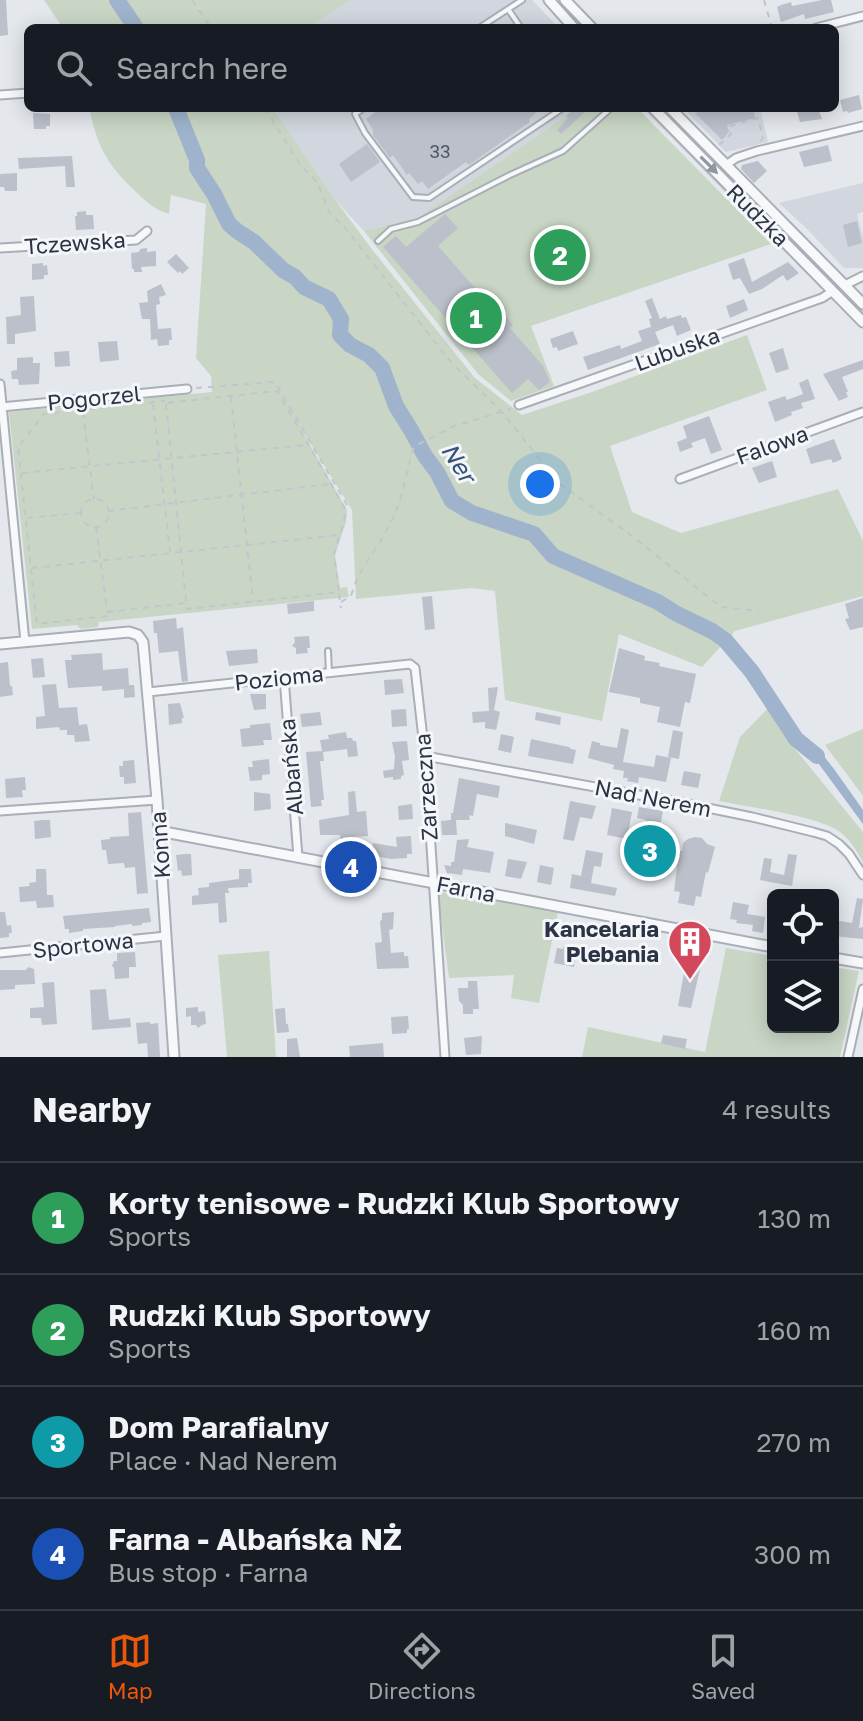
<!DOCTYPE html>
<html lang="en">
<head>
<meta charset="utf-8">
<style>
	body { margin:0; font-family:"Golos Text",sans-serif; background:#20242c; color:#f1f3f6 }
	.controls { position:absolute; right:24px; bottom:24px; display:grid; overflow:hidden; border-radius:12px; box-shadow:0 4px 20px #0003 }
	.controls button { width:72px; height:72px; display:grid; place-items:center; padding:0; border:0; border-bottom:2px solid #363941; background:#171b24; color:#f1f3f6; font:40px sans-serif }
	.you { position:absolute; left:540px; top:484px; width:28px; height:28px; margin:-20px; border:6px solid #fff; border-radius:50%; background:#1a73e8; box-shadow:0 0 0 12px #1a73e833 }
	.badge { display:grid; place-items:center; width:52px; height:52px; border-radius:50%; background:#ea580c; color:#fff; font-size:26px; font-weight:700 }
	.pin { position:absolute; translate:-50% -50%; border:4px solid #fff; box-shadow:0 2px 8px #0006 }
	.list { margin:0; padding:0; list-style:none }
	h2 { display:flex; justify-content:space-between; align-items:center; height:104px; margin:0; padding:0 32px; font-size:34px }
	h2 small { font-size:26px; font-weight:400; color:#9ea1a6 }
	.list li { display:grid; grid-template-columns:52px 1fr auto; gap:24px; align-items:center; box-sizing:border-box; height:112px; padding:0 32px; border-top:2px solid #363941 }
	.list b { display:block; font-size:30px; white-space:nowrap }
	.list p { margin:0; font-size:26px; white-space:nowrap; color:#9ea1a6 }
	.list em { font-size:26px; font-style:normal; color:#9ea1a6 }
	.icon { flex:none; width:44px; height:44px; fill:none; stroke:currentColor; stroke-width:2; stroke-linecap:round; stroke-linejoin:round }
	.map { position:relative; flex:none; width:863px; height:1057px; overflow:hidden }
	.search { position:absolute; background:#171b24; box-shadow:0 4px 20px #0003; left:24px; right:24px; top:24px; height:88px; display:flex; align-items:center; gap:20px; box-sizing:border-box; padding:0 28px; border-radius:12px; color:#9ea1a6; font-size:30px }
	.sheet { height:552px; background:#171b24 }
	nav { display:flex; justify-content:space-around; align-items:center; box-sizing:border-box; height:112px; border-top:2px solid #363941; background:#171b24; font-size:22px; color:#9ea1a6 }
	nav a { display:grid; justify-items:center; gap:4px }
	nav .on { color:#ea580c }
	.map>svg:first-child { display:block }
</style>
</head>
<body>
<div class="map">
<svg width="863" height="1057" viewBox="0 0 863 1057">
	<rect width="100%" height="100%" fill="#e4e7ec"/>
	<path fill="#d2d6de" d="M351 0H532L559 28H307Z
		M273 108H575L566 116 419 217 364 231 336 201Z
		M690 108H760L768 142 726 152 684 109Z
		M863 183V212L857 214 863 238V268H844L806 228 779 203Z"/>
	<path fill="#c9d6c5" d="M44 0H351L307 28H63Z
		M89 108H273L336 201 371 248 475 378 522 415 592 392 747 335 767 390 610 446 632 512 681 533 838 489 863 541V596L735 631 702 667 619 634 602 721 505 700 495 591 472 588 356 599 352 510 299 425 347 510 346 522 335 555 340 588 347 587 349 597 99 622 98 627 81 629 77 625 32 629 9 412 212 392 211 376 196 358 206 204 171 195 169 214C153 209 145 201 133 189 105 162 98 146 89 108Z
		M575 108H637L771 244 531 326 554 386 511 401 478 374 364 231 419 217 566 116Z
		M643 108H646L776 240 775 243Z
		M675 120 863 311V315L673 121Z
		M769 707 791 744 863 832V862C857 851 850 840 840 832 818 816 748 807 719 801L740 737Z
		M863 729V796L825 745Z
		M442 892 558 912 539 1003 511 998 514 975 449 978 438 894Z
		M726 948 773 956V1027H833V967L859 971 840 1057H582L588 1027 705 1052Z
		M269 951 276 1057H227L218 955Z"/>
	<path fill="#9fb4cc" d="M807 741 819 750 834 769 863 810V824L813 756 801 744Z"/>
	<g fill="none" stroke-linecap="round" stroke-linejoin="round">
		<path stroke="#9fb4cc" stroke-width="16" d="M117 0 136 28
			M176 108 197 160V168L214 194 229 224 237 231 254 242 283 270 295 277 304 287 329 299 341 319 340 335 350 345 369 355 382 368 396 406 411 430 425 456 437 472 452 501 472 513 534 534 553 556 658 602 677 614 712 631 725 640 752 672 796 739 817 756"/>
	</g>
	<path fill="#bbc0ca" d="M0 0H6L8 35 0 36Z
		M822 0H831L834 12 805 19 804 14 781 22 777 7 781 5 791 2 792 6Z
		M859 95 862 109 848 113 847 111 843 112 840 100Z
		M381 108H541L529 119 530 122 469 165 466 162 428 189 422 181 418 184 409 173 407 175 393 155 390 158 373 135V130L366 119Z
		M575 108H589L561 134 557 130 568 118 566 116Z
		M714 108H753L755 118 727 125 729 132 722 140 695 113Z
		M796 108H818L822 119 800 122Z
		M33 113 50 114V126H46V129H34Z
		M367 144 380 162 351 182 339 164Z
		M828 145 832 161 804 167 799 152Z
		M72 156 75 187H66L65 166 19 169 18 158Z
		M758 161 767 171 754 183 741 169 742 165Z
		M17 173V191H5L4 187H0V174Z
		M86 211V215H93L94 229 76 230 75 216H77V212Z
		M445 214 458 228 438 246 495 311 499 308 513 325 510 328 543 366 550 382 539 390 528 379 512 393 383 247 396 236 406 247Z
		M857 221 862 243 848 247 843 225Z
		M147 248V252L156 251V266L141 267 142 272H134V269H132L131 253 139 252 140 249Z
		M176 254 189 268 182 274 180 271 178 273 167 262Z
		M744 258 752 282 788 262 799 273 787 281 783 275 762 289 749 294 740 278 733 280 728 264Z
		M43 263V266L47 265 48 275H44V279L32 280V264Z
		M161 284 166 295 159 297 160 304 156 305 158 329 171 328 172 340H169V345L158 346 157 339 151 340 150 319H142L139 303 148 302 147 291Z
		M34 296 36 331 15 334V344H7L6 317 21 315 20 297Z
		M652 298 660 319 666 316 667 319 681 315 682 318 686 317 691 330 677 336 673 325 655 332 660 344 588 370 583 357 620 345 621 349 642 341 638 331 651 327 649 319 652 318 645 301Z
		M744 299 748 310 730 318 726 306Z
		M573 331 578 344 558 351 557 347 553 348 550 339Z
		M117 341 119 360 100 362 98 342Z
		M783 348 789 369 776 373 769 353Z
		M69 351 70 366 55 367 54 352Z
		M33 357V363H40L39 384 19 385 18 379H12L11 371 17 370V358Z
		M863 360V369L842 377 848 392H846L848 397 839 401 823 374Z
		M808 379 815 399 801 403 803 408 791 412 792 415 775 422 768 402 785 396 787 400 803 394 799 383Z
		M709 416 722 450 711 454 705 438 691 443 693 447 680 452 677 442 687 438 683 426Z
		M834 439 842 459 833 463 831 459 811 464 806 449Z
		M772 461 777 477 759 483 752 468Z
		M432 596 435 629 425 630 422 597Z
		M863 598V627L850 630 845 619 849 618 845 604Z
		M314 601V611L288 614 287 604Z
		M176 618 177 629 183 627 188 681 182 682 178 651 159 653 157 633H154L153 621Z
		M309 636 310 648H307L308 653 296 654V648L292 646 295 642 294 637Z
		M619 648 645 656 644 660 660 663 659 666 696 674 690 703 685 702 680 727 657 722 660 707 640 703V698L609 692Z
		M257 649 258 663 229 666 226 651Z
		M102 653 103 670 128 668 129 685H134L135 697 124 698V689L102 691V686L68 688 65 660H72L71 655Z
		M43 658 45 677 33 678 31 659Z
		M8 662 10 686H12L13 695 0 697V663Z
		M402 679 404 693 385 695 384 680Z
		M56 684 59 708 77 707 79 725 87 724 90 741 75 742 74 735H67V730H60L59 727 36 729V717L45 716 42 685Z
		M498 687 494 710 500 712 496 730 485 728V722L473 723 472 712 489 711 488 688Z
		M250 694H266V709L254 710Z
		M180 703 184 718H182V723L169 725 168 704Z
		M406 709 407 726 392 727 391 710Z
		M320 712 322 725 302 727 300 714Z
		M536 712 561 717 560 725 535 720Z
		M270 723 272 740H263L264 745 242 747 240 729 250 728V725Z
		M621 728 629 730 623 762 654 767 656 755 671 758 666 782 639 777 638 783 627 781 628 778H623L624 771 613 769 614 765 588 758 592 741 600 743V745L617 748Z
		M673 730 683 732 679 759 668 757Z
		M346 732 347 738H352L353 741H356L358 756 348 757 347 749 323 752 324 761H320L324 800H321L322 806 311 807 306 752 322 751 320 740 329 739 328 735Z
		M501 734 514 737 511 753 498 750Z
		M531 739 569 747 571 749 576 750 573 764 528 756Z
		M407 741 409 760 402 761 404 775 401 776V779L393 780V777L384 778 383 771 394 769 395 756 392 742Z
		M269 759 270 774 262 775V780L250 781 248 767H253L252 761Z
		M134 760 136 783 124 784V777H120L119 766H123V761Z
		M684 771 701 774 698 788 681 785Z
		M25 777 26 790H22L23 797 6 798 5 779Z
		M459 778 500 786 498 798 477 794 473 816 469 815 470 820H456L457 835H442L441 821 451 820V813H453Z
		M355 791 357 812 366 811 368 836 352 837V840L341 841 340 835H320L319 820 349 815 348 792Z
		M254 792 270 794 271 809 254 811Z
		M570 801 596 806 592 819 580 817 574 841 563 839Z
		M412 804 413 819 399 820 398 806Z
		M639 807 663 811 661 822H658L655 835 663 837 657 868 637 864 646 820 637 818Z
		M612 808 632 812 627 839 607 835Z
		M141 812 148 893 137 894 135 867 125 868 124 863 108 864 106 850H102L101 840 110 839V837L129 836 128 813Z
		M43 820H50L51 837 35 839 34 821Z
		M505 823 537 830 534 844 505 836Z
		M411 836 412 854H407V858L391 859 371 855 373 843 397 847 396 837Z
		M695 837 702 838 707 844 715 847 708 873 706 872 701 897 696 896 694 906 678 903 680 892 674 891 679 851H682L683 843 688 839Z
		M469 839 467 847 494 852 490 873 463 869 462 875 447 873 444 865 451 866V862H454L457 840Z
		M586 850 603 853 601 867 594 866 591 883 617 888 615 896 570 888 572 874 581 876Z
		M185 854H191L192 875 182 876 181 870 178 871 176 855Z
		M788 854 797 855 792 886 760 880 764 858 772 859 770 872 784 875Z
		M508 859 527 862 521 879 505 876Z
		M540 865 554 868 551 885 537 882Z
		M36 869H46L47 895H53L54 907 37 908 36 901 20 902 19 887 30 886 29 883 36 882Z
		M239 869H251L252 883H248V887L228 888 229 893H225L227 922 219 923 218 903 192 905V896L199 895 198 888 209 887V883L239 879Z
		M857 898 863 899 859 928 863 927V939L833 936V920L852 923Z
		M733 902 749 905 747 914 765 917 763 933 752 931 753 925 736 923 737 920 730 919Z
		M149 908 151 922 142 923V925L132 926V924L115 926V927L83 929V931L69 933V929H65L63 916Z
		M0 912H5L7 926 11 925 12 933H9V937L0 938Z
		M394 912 393 929 389 930 391 953 404 952V956H408L409 968 377 969 375 943 382 942 380 921 382 920V913Z
		M564 946 571 948V951L576 952 574 967 554 963 557 948 563 949Z
		M135 952 136 967H129V978L115 979 114 968 112 966 114 961H117V953Z
		M686 962 701 965 691 1008 678 1006Z
		M28 967 34 969 35 984 15 985V989L0 990V970H26Z
		M468 981H477L479 1009H473V1014H463V1005L459 1001 458 988H468Z
		M54 982 57 1024 42 1025 41 1018H30V1008L44 1007 42 983Z
		M106 989 109 1020 130 1018 131 1027 92 1030 90 990Z
		M198 1007V1012L205 1011 206 1024 202 1025 198 1028 196 1025H191V1016L186 1017V1008Z
		M285 1008 286 1024H288L289 1032 277 1033 275 1009Z
		M408 1016 409 1029H407V1033L392 1034 391 1017Z
		M150 1022V1024L158 1023 160 1057H148L147 1043 138 1044 136 1023Z
		M663 1035 687 1039 685 1049 661 1043Z
		M482 1036 481 1054 466 1055 464 1038Z
		M297 1038 300 1057H287V1039Z
		M383 1043 384 1057H350L349 1046Z"/>
	<g fill="none" stroke-linecap="round" stroke-linejoin="round">
		<g stroke="#a9aeb7" stroke-width="8">
			<path id="service" d="M508 9 521 28
				M479 28 522 0
				M364 108 355 114 365 133 413 197 429 198 563 108
				M378 241 391 229 418 222 510 175 563 151 611 108
				M328 651 329 673"/>
		</g>
		<g stroke="#a9aeb7" stroke-width="11">
			<path id="minor" d="M816 28 863 16
				M0 95 28 93
				M726 165 736 158 757 151 863 126
				M0 248 136 240 147 231
				M845 285 863 276
				M0 384 25 642
				M519 405 822 298 833 291
				M1 407 187 389
				M680 479 863 412
				M284 677 298 857
				M148 692 410 664 415 668 425 756 445 1057
				M425 756 683 803 752 817 813 832 827 836 839 844 849 854 863 875
				M0 811 157 800
				M0 953 166 936
				M848 1057 863 989"/>
		</g>
		<g stroke="#a9aeb7" stroke-width="13">
			<path id="tertiary" d="M549 0 574 28
				M565 0 592 28
				M653 108 863 322
				M670 108 863 304
				M0 644 129 632 138 635 143 642 157 800 174 1057
				M159 831 773 947
				M833 958 863 963"/>
		</g>
		<path stroke="#c2c5cb" stroke-width="2" stroke-dasharray="6 6" stroke-linecap="butt" d="M192 0 211 28
			M764 0 772 28
			M265 108 299 163 317 182 329 212 346 229 450 361 502 412 560 484 632 536 721 607 759 611
			M719 145 731 134 730 126 758 118 763 138 759 143
			M196 388 275 382 350 510
			M231 397 253 601
			M153 404 170 552
			M166 404 186 601
			M83 412 94 499
			M22 473 306 445
			M81 513a14 14 0 1 1 28 0a14 14 0 1 1-28 0Z
			M108 511 330 484
			M27 518 80 513
			M96 527 107 611
			M32 568 339 535
			M339 594 341 608
			M341 602 351 596C359 567 377 550 390 524 402 501 406 476 412 452L415 446 454 426 511 409
			M107 612 186 603 187 609 339 592 334 554 344 521 346 510 277 391 165 403
			M107 616 37 624 18 447 44 414 165 401"/>
		<use href="#service" stroke="#f7f8fa" stroke-width="4"/>
		<use href="#minor" stroke="#f7f8fa" stroke-width="7"/>
		<use href="#tertiary" stroke="#f7f8fa" stroke-width="9"/>
	</g>
	<defs><path id="oneway-solid" d="M-6-.8H1V-3.2L6.5 0L1 3.2V.8H-6Z" transform="scale(2)"/></defs>
	<use fill="#9196a0" href="#oneway-solid" transform="translate(709 165) rotate(45)"/>
	<defs>
		<g id="building-pin" transform="scale(2.3)"><path d="M0 17L-7.5 6A9.5 9.5 0 1 1 7.5 6Z" fill="#d1495b" stroke="#f4f6f9"/><path d="M-4-6H4V6H1V3H-1V6H-4ZM-2.5-4.3h1.7v1.8h-1.7ZM.8-4.3h1.7v1.8H.8ZM-2.5-1h1.7V.8h-1.7ZM.8-1h1.7V.8H.8Z" fill="#fff"/></g>
	</defs>
	<g fill-rule="evenodd">
		<use href="#building-pin" x="690" y="942"/>
	</g>
	<g text-anchor="middle" stroke-width="6" stroke-linejoin="round" paint-order="stroke">
		<g font-size="18" fill="#4f5766">
			<text x="440" y="158">33</text>
		</g>
		<g font-size="22" fill="#2b3445" stroke="#f4f6f9">
			<text transform="translate(758 215) rotate(45)" y="8">Rudzka</text>
			<text transform="translate(75 243) rotate(-4)" y="8">Tczewska</text>
			<text transform="translate(677 349) rotate(-20)" y="8">Lubuska</text>
			<text transform="translate(94 398) rotate(-6)" y="8">Pogorzel</text>
			<text transform="translate(772 445) rotate(-20)" y="8">Falowa</text>
			<text transform="translate(279 678) rotate(-6)" y="8">Pozioma</text>
			<text transform="translate(291 767) rotate(-95)" y="8">Albańska</text>
			<text transform="translate(426 787) rotate(-94)" y="8">Zarzeczna</text>
			<text transform="translate(653 798) rotate(11)" y="8">Nad Nerem</text>
			<text transform="translate(160 845) rotate(-94)" y="8">Konna</text>
			<text transform="translate(466 889) rotate(11)" y="8">Farna</text>
			<text transform="translate(83 945) rotate(-6)" y="8">Sportowa</text>
		</g>
		<g font-size="22" font-weight="bold" fill="#2b3445" stroke="#f4f6f9" text-anchor="end">
			<text x="659" y="937">Kancelaria<tspan x="659" dy="25">Plebania</tspan></text>
		</g>
		<g font-size="24" font-style="italic" fill="#34527a" stroke="#f4f6f9">
			<text transform="translate(458 463) rotate(58)" y="8">Ner</text>
		</g>
	</g>
</svg>
<div class="controls">
<button><svg class="icon" aria-label="locate" viewBox="0 0 24 24"><circle cx="12" cy="12" r="6"/><path d="M12 2v4M12 18v4M2 12h4M18 12h4"/></svg></button>
<button><svg class="icon" aria-label="layers" viewBox="0 0 24 24"><path d="M12 4l9 5-9 5-9-5zM3 14l9 5 9-5"/></svg></button>
</div>
<div class="you"></div>
<div class="pin badge" style="left:476px;top:318px;background:#2e9e5b">1</div>
<div class="pin badge" style="left:560px;top:255px;background:#2e9e5b">2</div>
<div class="pin badge" style="left:650px;top:851px;background:#0f9aa8">3</div>
<div class="pin badge" style="left:351px;top:867px;background:#1a4fb4">4</div>
<div class="search"><svg class="icon" aria-label="search" viewBox="0 0 24 24"><circle cx="10" cy="10" r="6"/><path d="M15 15l6 6"/></svg>Search here</div>
</div>
<section class="sheet">
<h2>Nearby<small>4 results</small></h2>
<ul class="list">
<li><span class="badge" style="background:#2e9e5b">1</span><div><b>Korty tenisowe - Rudzki Klub Sportowy</b><p>Sports</p></div><em>130 m</em></li>
<li><span class="badge" style="background:#2e9e5b">2</span><div><b>Rudzki Klub Sportowy</b><p>Sports</p></div><em>160 m</em></li>
<li><span class="badge" style="background:#0f9aa8">3</span><div><b>Dom Parafialny</b><p>Place · Nad Nerem</p></div><em>270 m</em></li>
<li><span class="badge" style="background:#1a4fb4">4</span><div><b>Farna - Albańska NŻ</b><p>Bus stop · Farna</p></div><em>300 m</em></li>
</ul>
</section>
<nav>
<a class="on"><svg class="icon" aria-label="map" viewBox="0 0 24 24"><path d="M3 6l6-2 6 2 6-2v14l-6 2-6-2-6 2zM9 4v14M15 6v14"/></svg>Map</a>
<a><svg class="icon" aria-label="directions" viewBox="0 0 24 24"><path d="M12 3l9 9-9 9-9-9zM9 14v-3h6M13 9l2 2-2 2"/></svg>Directions</a>
<a><svg class="icon" aria-label="saved" viewBox="0 0 24 24"><path d="M7 4h10v16l-5-4-5 4z"/></svg>Saved</a>
</nav>
</body>
</html>
